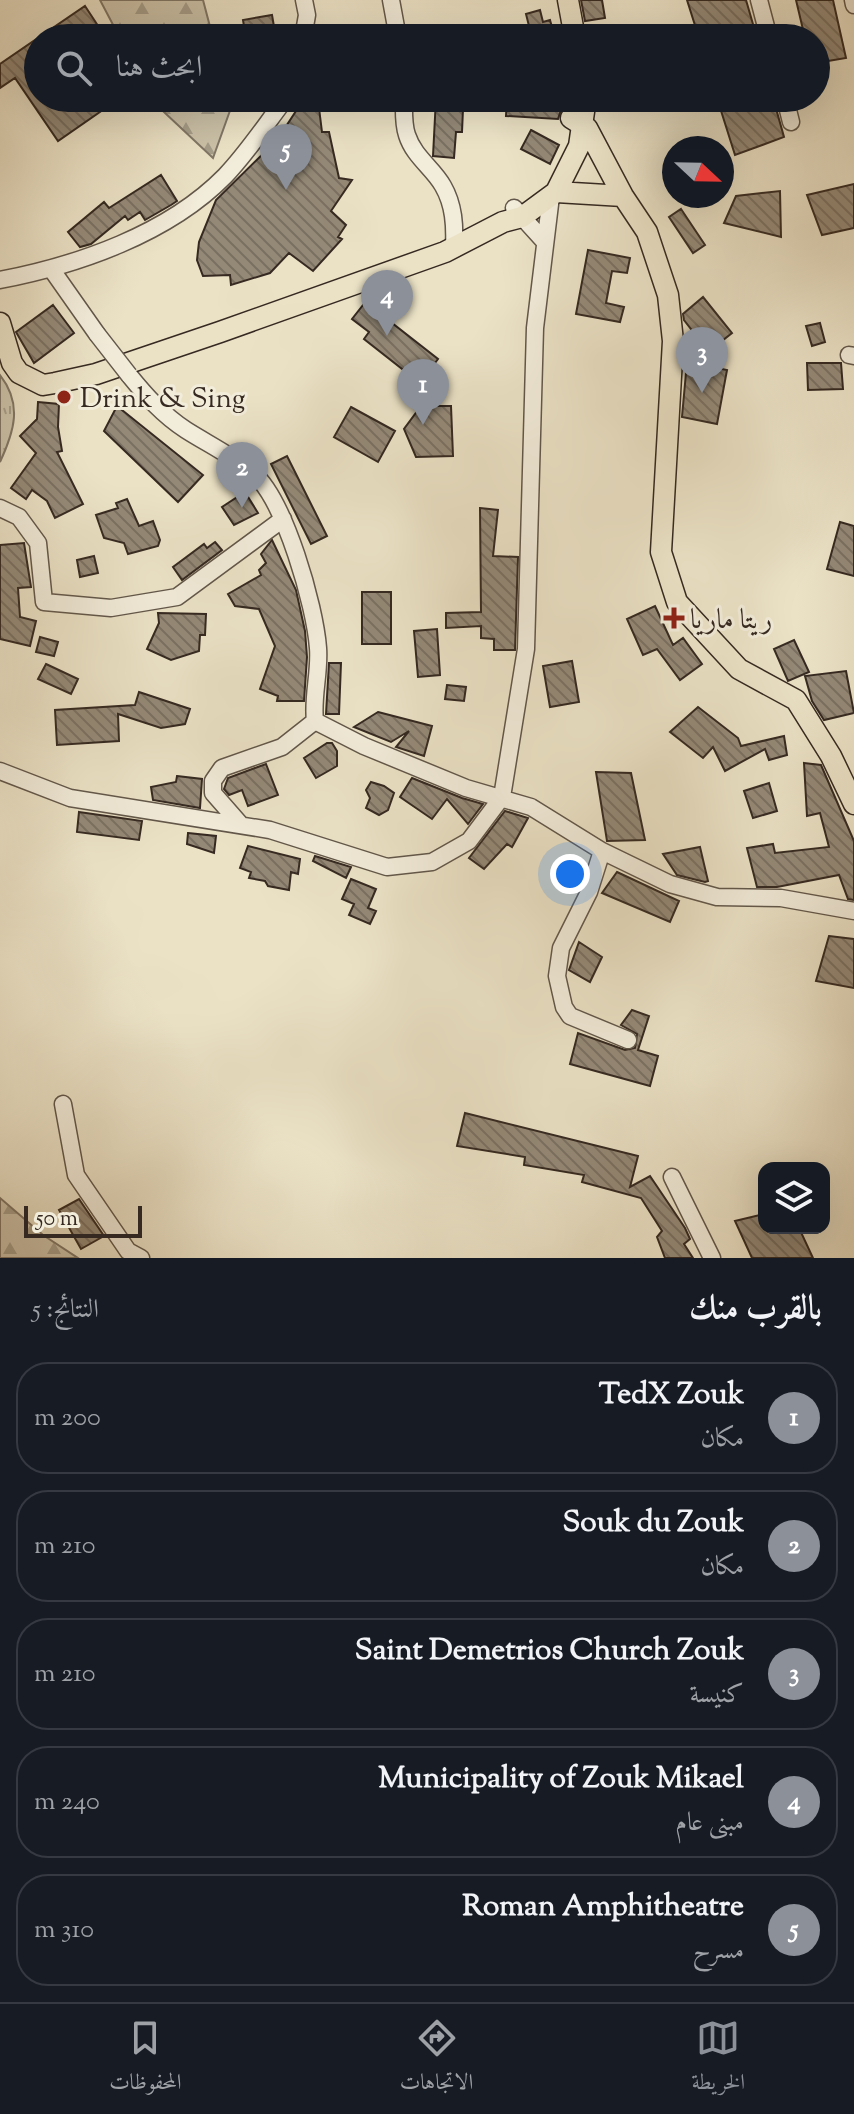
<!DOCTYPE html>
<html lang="ar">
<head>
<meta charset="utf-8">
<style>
	body { margin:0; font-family:"Sorts Mill Goudy",Amiri,serif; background:#242831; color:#f1f3f6; direction:rtl }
	.controls { position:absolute; right:24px; bottom:24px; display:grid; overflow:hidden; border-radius:16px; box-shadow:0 8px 32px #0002 }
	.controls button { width:72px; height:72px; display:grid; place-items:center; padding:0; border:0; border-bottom:2px solid #363941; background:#171b24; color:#f1f3f6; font:40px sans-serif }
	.compass { position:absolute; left:662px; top:136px; width:72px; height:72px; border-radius:50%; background:#171b24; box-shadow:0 8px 32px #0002; rotate:112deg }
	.scale { position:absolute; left:24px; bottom:20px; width:118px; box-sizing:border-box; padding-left:8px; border:4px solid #352921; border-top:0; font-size:22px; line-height:28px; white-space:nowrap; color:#352921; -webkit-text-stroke:6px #f2ecda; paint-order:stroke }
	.you { position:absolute; left:570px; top:874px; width:28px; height:28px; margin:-20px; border:6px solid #fff; border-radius:50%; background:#1a73e8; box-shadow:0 0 0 12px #1a73e833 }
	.badge { display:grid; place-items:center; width:52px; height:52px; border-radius:50%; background:#8c9099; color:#fff; font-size:26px; font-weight:700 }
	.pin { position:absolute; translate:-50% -66px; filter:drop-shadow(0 2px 4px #0008) }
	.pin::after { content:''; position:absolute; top:42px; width:28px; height:24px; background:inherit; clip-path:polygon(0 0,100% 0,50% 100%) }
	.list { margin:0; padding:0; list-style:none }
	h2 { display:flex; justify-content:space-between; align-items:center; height:104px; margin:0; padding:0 32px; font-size:34px }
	h2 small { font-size:26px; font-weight:400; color:#9ea1a6 }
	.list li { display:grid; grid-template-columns:52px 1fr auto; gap:24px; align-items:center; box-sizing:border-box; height:112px; margin:0 16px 16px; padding:0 16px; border:2px solid #363941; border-radius:32px }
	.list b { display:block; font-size:30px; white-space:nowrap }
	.list p { margin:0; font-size:26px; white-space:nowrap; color:#9ea1a6 }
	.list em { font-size:26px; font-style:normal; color:#9ea1a6 }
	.icon { flex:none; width:44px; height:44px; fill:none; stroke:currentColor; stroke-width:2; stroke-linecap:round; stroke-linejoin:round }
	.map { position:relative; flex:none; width:854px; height:1258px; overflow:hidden; direction:ltr }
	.search { position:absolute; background:#171b24; box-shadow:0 8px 32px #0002; left:24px; right:24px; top:24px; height:88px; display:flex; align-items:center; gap:20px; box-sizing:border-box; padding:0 28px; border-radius:44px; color:#9ea1a6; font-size:30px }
	.sheet { height:744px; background:#171b24 }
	nav { display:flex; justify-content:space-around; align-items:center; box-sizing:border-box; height:112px; border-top:2px solid #363941; background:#171b24; font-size:22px; color:#9ea1a6 }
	nav a { display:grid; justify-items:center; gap:4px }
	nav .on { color:#8c9099 }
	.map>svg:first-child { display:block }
</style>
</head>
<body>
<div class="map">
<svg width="854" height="1258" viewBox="0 0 854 1258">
	<defs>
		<pattern id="forest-firs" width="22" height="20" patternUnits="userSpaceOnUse" patternTransform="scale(2)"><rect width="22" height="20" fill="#ccc3aa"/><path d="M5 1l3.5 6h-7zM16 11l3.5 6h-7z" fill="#a69e8a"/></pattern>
		<pattern id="park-tufts" width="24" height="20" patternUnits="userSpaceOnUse" patternTransform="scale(2)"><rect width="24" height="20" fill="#ccc3aa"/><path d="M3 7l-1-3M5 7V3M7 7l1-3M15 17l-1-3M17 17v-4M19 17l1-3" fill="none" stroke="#a69e8a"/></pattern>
		<pattern id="building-back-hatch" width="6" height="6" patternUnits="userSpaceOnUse" patternTransform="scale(2)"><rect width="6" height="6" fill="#948977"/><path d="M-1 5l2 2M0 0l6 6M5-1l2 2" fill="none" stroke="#7a7061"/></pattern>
	</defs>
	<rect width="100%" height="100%" fill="#ebe2c6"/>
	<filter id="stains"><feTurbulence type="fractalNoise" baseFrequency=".0025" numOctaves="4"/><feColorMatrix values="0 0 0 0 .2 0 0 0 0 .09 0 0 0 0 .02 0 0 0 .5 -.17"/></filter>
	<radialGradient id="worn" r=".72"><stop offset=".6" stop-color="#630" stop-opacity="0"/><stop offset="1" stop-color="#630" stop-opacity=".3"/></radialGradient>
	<path fill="url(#forest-firs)" stroke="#807666" stroke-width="2" d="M100 0H203L213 38H120Z
		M149 98H230L232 105 213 158Z
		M0 1198 43 1235 78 1258H0Z"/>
	<path fill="url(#park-tufts)" stroke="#807666" stroke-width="2" d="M0 375C23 404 14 432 0 462Z"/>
	<path fill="url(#building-back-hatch)" stroke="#352921" stroke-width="2" d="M581 0H602L605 18 585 21Z
		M687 0H746L757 38H699Z
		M796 0H833L846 58 816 63V38H805Z
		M85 6 106 38H38Z
		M540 10 543 22 550 20 555 38H532L526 14Z
		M272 15 276 38H246L243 20Z
		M38 38V98H120L58 141 15 78 0 88V64Z
		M436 98 459 100 458 109H463L462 132H456L454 158 433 156Z
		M507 98H561V110L558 119 506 116Z
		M717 98H773L784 137 735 155Z
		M298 108H319L322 132H329L339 178 352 180 331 211 346 225 338 237 342 239 313 271 289 253 270 273 231 285 230 275 203 276 197 260 199 242 216 200 277 140Z
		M531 130 559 145 550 164 521 149Z
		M161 175 177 201 171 205 145 220 140 212 128 220 125 216 91 244 80 247 68 232 104 202 109 208Z
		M854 184V228L822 235 807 195Z
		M780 191 781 237 724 223 736 196Z
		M681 209 705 245 693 253 669 217Z
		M588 250 630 258 627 273 612 271 606 303 624 307 620 322 576 314Z
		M371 295 393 312 387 319 438 359 420 383 364 339 369 332 352 319Z
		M703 297 732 333 718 344 707 330 698 338 684 320 683 314Z
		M53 305 74 333 34 363 16 332Z
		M820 323 825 342 812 346 806 326Z
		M687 362 727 370 717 424 682 417Z
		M807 363H841L843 389 808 390Z
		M38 402 59 404 58 427 62 451 57 452 83 504 55 518 47 501 32 490 26 499 11 488 36 453 20 436 37 419Z
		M117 406 203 475 178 502 104 431Z
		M421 406H451L453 456 416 457 404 429Z
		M351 407 395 431 378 462 334 437Z
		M287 456 327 536 311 544 271 464Z
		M245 492 258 513 234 525 222 507Z
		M127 499 139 526 153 521 160 540 158 546 128 554 124 543 104 538 96 515 118 508 116 503Z
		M480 508 498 510 493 556 518 557 515 650H494V639L481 638V626L446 628V613L481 612Z
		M840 522 854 526V576L827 569Z
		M272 540 296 590 305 631 307 657 304 701H277L278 696 260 689 275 646 259 609 235 606 228 594 261 575 259 570 266 563 261 554Z
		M215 542 222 550 182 580 173 567 204 544 207 548Z
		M24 543 31 587 18 588 20 617 36 621 30 646 0 639V545Z
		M94 556 98 573 80 577 77 560Z
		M362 592H391V644H362Z
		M655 606 673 645 683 638 702 664 680 680 657 649 643 655 627 619Z
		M158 613 206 614 205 635H200L199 651 171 660 147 649 159 623Z
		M437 629 440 675 418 677 414 631Z
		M40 637 58 642 54 656 36 652Z
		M794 640 809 672 788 681 774 649Z
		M572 661 579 702 550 707 543 666Z
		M329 663H341L339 714H326Z
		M46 664 78 679 71 694 38 679Z
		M846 671 854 713 824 720 812 701 805 676Z
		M447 685 466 687 464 701 445 699Z
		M139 692 190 709 185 724 161 728 118 714 119 741 57 745 55 710 135 705Z
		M698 707 738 738 741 746 784 736 787 755 769 760 765 749 725 771 713 747 703 758 670 732Z
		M378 712 432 726 424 756 396 747 409 731 391 742 354 727Z
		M327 743H332L337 751V766L316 778 304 758Z
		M804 763 821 765 854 841V900L848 899 839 875 777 887H757L747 848 773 844 775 853 829 847 820 813 807 816Z
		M266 764 278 795 248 806 242 790 229 795 224 789 228 778Z
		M596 772 631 773 645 840 607 841Z
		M177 776 202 779 200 808 153 800 151 787 176 782Z
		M412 778 462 798 483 804 468 824 447 799 432 819 400 797Z
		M371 782 384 786 394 793 388 810 379 815 366 808 370 798 366 790Z
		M769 783 777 811 753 818 744 791Z
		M505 811 528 818 512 847 507 844 484 869 469 858Z
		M79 812 142 821 139 840 77 832Z
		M188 833 216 836 214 853 187 844Z
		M248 846 300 859 298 874 291 872 289 890 268 886 265 881 249 878 251 872 240 868Z
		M700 847 708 881 705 882 677 875 663 854Z
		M315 856 351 867 346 878 313 861Z
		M617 872 679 901 670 922 602 893Z
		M351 879 376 889 368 908 376 911 370 924 349 915 354 904 342 899Z
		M829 936 854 939V988L816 981Z
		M579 942 602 957 590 982 569 970Z
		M632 1010 649 1016 638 1050 658 1056 650 1086 570 1064 578 1033 625 1050 635 1048 637 1034 621 1025Z
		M465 1113 638 1156 630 1187 650 1176 685 1228 690 1239 684 1244 693 1258H665L657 1237 662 1231 641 1198 582 1182 584 1175 524 1165 525 1157 457 1146Z
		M79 1199 104 1236 81 1249 59 1210Z
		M764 1214V1228H799L813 1258H752L735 1221Z"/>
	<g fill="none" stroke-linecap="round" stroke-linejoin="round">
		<g stroke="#62574a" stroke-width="19">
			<path id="minor" d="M391 0 398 38
				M759 0 769 38
				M853 0 854 5
				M303 38 307 15 304 0
				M404 98C404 110 403 124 407 135 414 157 433 168 443 186 454 205 455 226 454 247
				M785 98 791 122
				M514 208 544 241
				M52 270 97 334
				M0 280C78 265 168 234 225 176 248 152 266 124 286 98
				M849 355 854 356
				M129 375C146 396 163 415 186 430 208 444 233 456 253 473 285 500 315 606 318 648 320 672 312 698 315 721L364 746 466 788 531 807 602 851 670 884 717 897 781 898 854 911
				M0 508 19 517 38 543 44 602 111 608 177 597 283 519
				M0 771 70 798 270 830 387 867 432 862 469 841 502 797 526 649 535 328 551 196
				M241 825 213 793V781L222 768 282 747 315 721
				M602 851 589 892 561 948 557 976 564 1007 570 1016 628 1040
				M63 1104 76 1175 128 1251 141 1258
				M672 1177 712 1258"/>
		</g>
		<g stroke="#352921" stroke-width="23">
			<path id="major" d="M568 0 575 38
				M571 118 587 128 623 196 647 232 668 295 673 341 661 552 677 602 739 669 796 700 831 756 854 804
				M556 192 623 196
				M0 323 12 363 19 373 43 385 55 383 96 374 220 332 445 252 503 222 522 217 556 192 579 146 586 98"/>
		</g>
		<use href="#minor" stroke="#f2ecda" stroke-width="16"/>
		<use href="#major" stroke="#ebe2c6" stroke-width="20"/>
		<g stroke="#62574a" stroke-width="19" stroke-linecap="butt">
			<path id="minor-bridge" d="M97 334 129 375"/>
		</g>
		<use href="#minor-bridge" stroke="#f2ecda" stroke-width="16"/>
	</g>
	<g fill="#8f2418" stroke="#f2ecda" stroke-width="3">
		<circle cx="64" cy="397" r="8"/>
		<path d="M670 606h8v8h8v8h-8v8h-8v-8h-8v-8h8z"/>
	</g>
	<g text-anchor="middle" stroke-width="6" stroke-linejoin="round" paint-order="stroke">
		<g font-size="28" fill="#352921" stroke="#f2ecda" text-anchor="start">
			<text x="80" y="407">Drink &amp; Sing</text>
			<text x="690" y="628">ريتا ماريا</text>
		</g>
	</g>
	<rect width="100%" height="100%" filter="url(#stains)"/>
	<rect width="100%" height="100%" fill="url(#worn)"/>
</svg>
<div class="controls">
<button><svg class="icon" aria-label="layers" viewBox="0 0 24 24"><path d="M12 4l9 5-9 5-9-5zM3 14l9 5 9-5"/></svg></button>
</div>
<svg class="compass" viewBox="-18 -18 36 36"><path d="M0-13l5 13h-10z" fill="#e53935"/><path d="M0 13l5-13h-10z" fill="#9ea1a6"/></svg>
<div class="scale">50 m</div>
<div class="you"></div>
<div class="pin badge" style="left:423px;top:425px">1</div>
<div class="pin badge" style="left:242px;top:508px">2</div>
<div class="pin badge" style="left:702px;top:393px">3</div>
<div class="pin badge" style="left:387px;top:336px">4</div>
<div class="pin badge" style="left:286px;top:190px">5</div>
<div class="search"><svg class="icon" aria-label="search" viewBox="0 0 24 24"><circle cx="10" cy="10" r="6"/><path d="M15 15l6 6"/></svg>ابحث هنا</div>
</div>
<section class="sheet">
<h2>بالقرب منك<small>النتائج: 5</small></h2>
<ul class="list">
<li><span class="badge">1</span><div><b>TedX Zouk</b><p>مكان</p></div><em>200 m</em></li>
<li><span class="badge">2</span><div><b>Souk du Zouk</b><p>مكان</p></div><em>210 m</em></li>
<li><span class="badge">3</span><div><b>Saint Demetrios Church Zouk</b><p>كنيسة</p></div><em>210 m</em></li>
<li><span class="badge">4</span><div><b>Municipality of Zouk Mikael</b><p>مبنى عام</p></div><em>240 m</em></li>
<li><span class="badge">5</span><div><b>Roman Amphitheatre</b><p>مسرح</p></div><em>310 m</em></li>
</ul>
</section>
<nav>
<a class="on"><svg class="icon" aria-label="map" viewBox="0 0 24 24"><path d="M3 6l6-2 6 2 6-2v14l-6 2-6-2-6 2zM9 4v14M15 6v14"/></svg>الخريطة</a>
<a><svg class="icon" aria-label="directions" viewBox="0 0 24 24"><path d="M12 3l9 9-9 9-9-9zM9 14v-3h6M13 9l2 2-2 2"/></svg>الاتجاهات</a>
<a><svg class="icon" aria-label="saved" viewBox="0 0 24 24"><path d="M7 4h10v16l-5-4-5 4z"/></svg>المحفوظات</a>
</nav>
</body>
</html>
